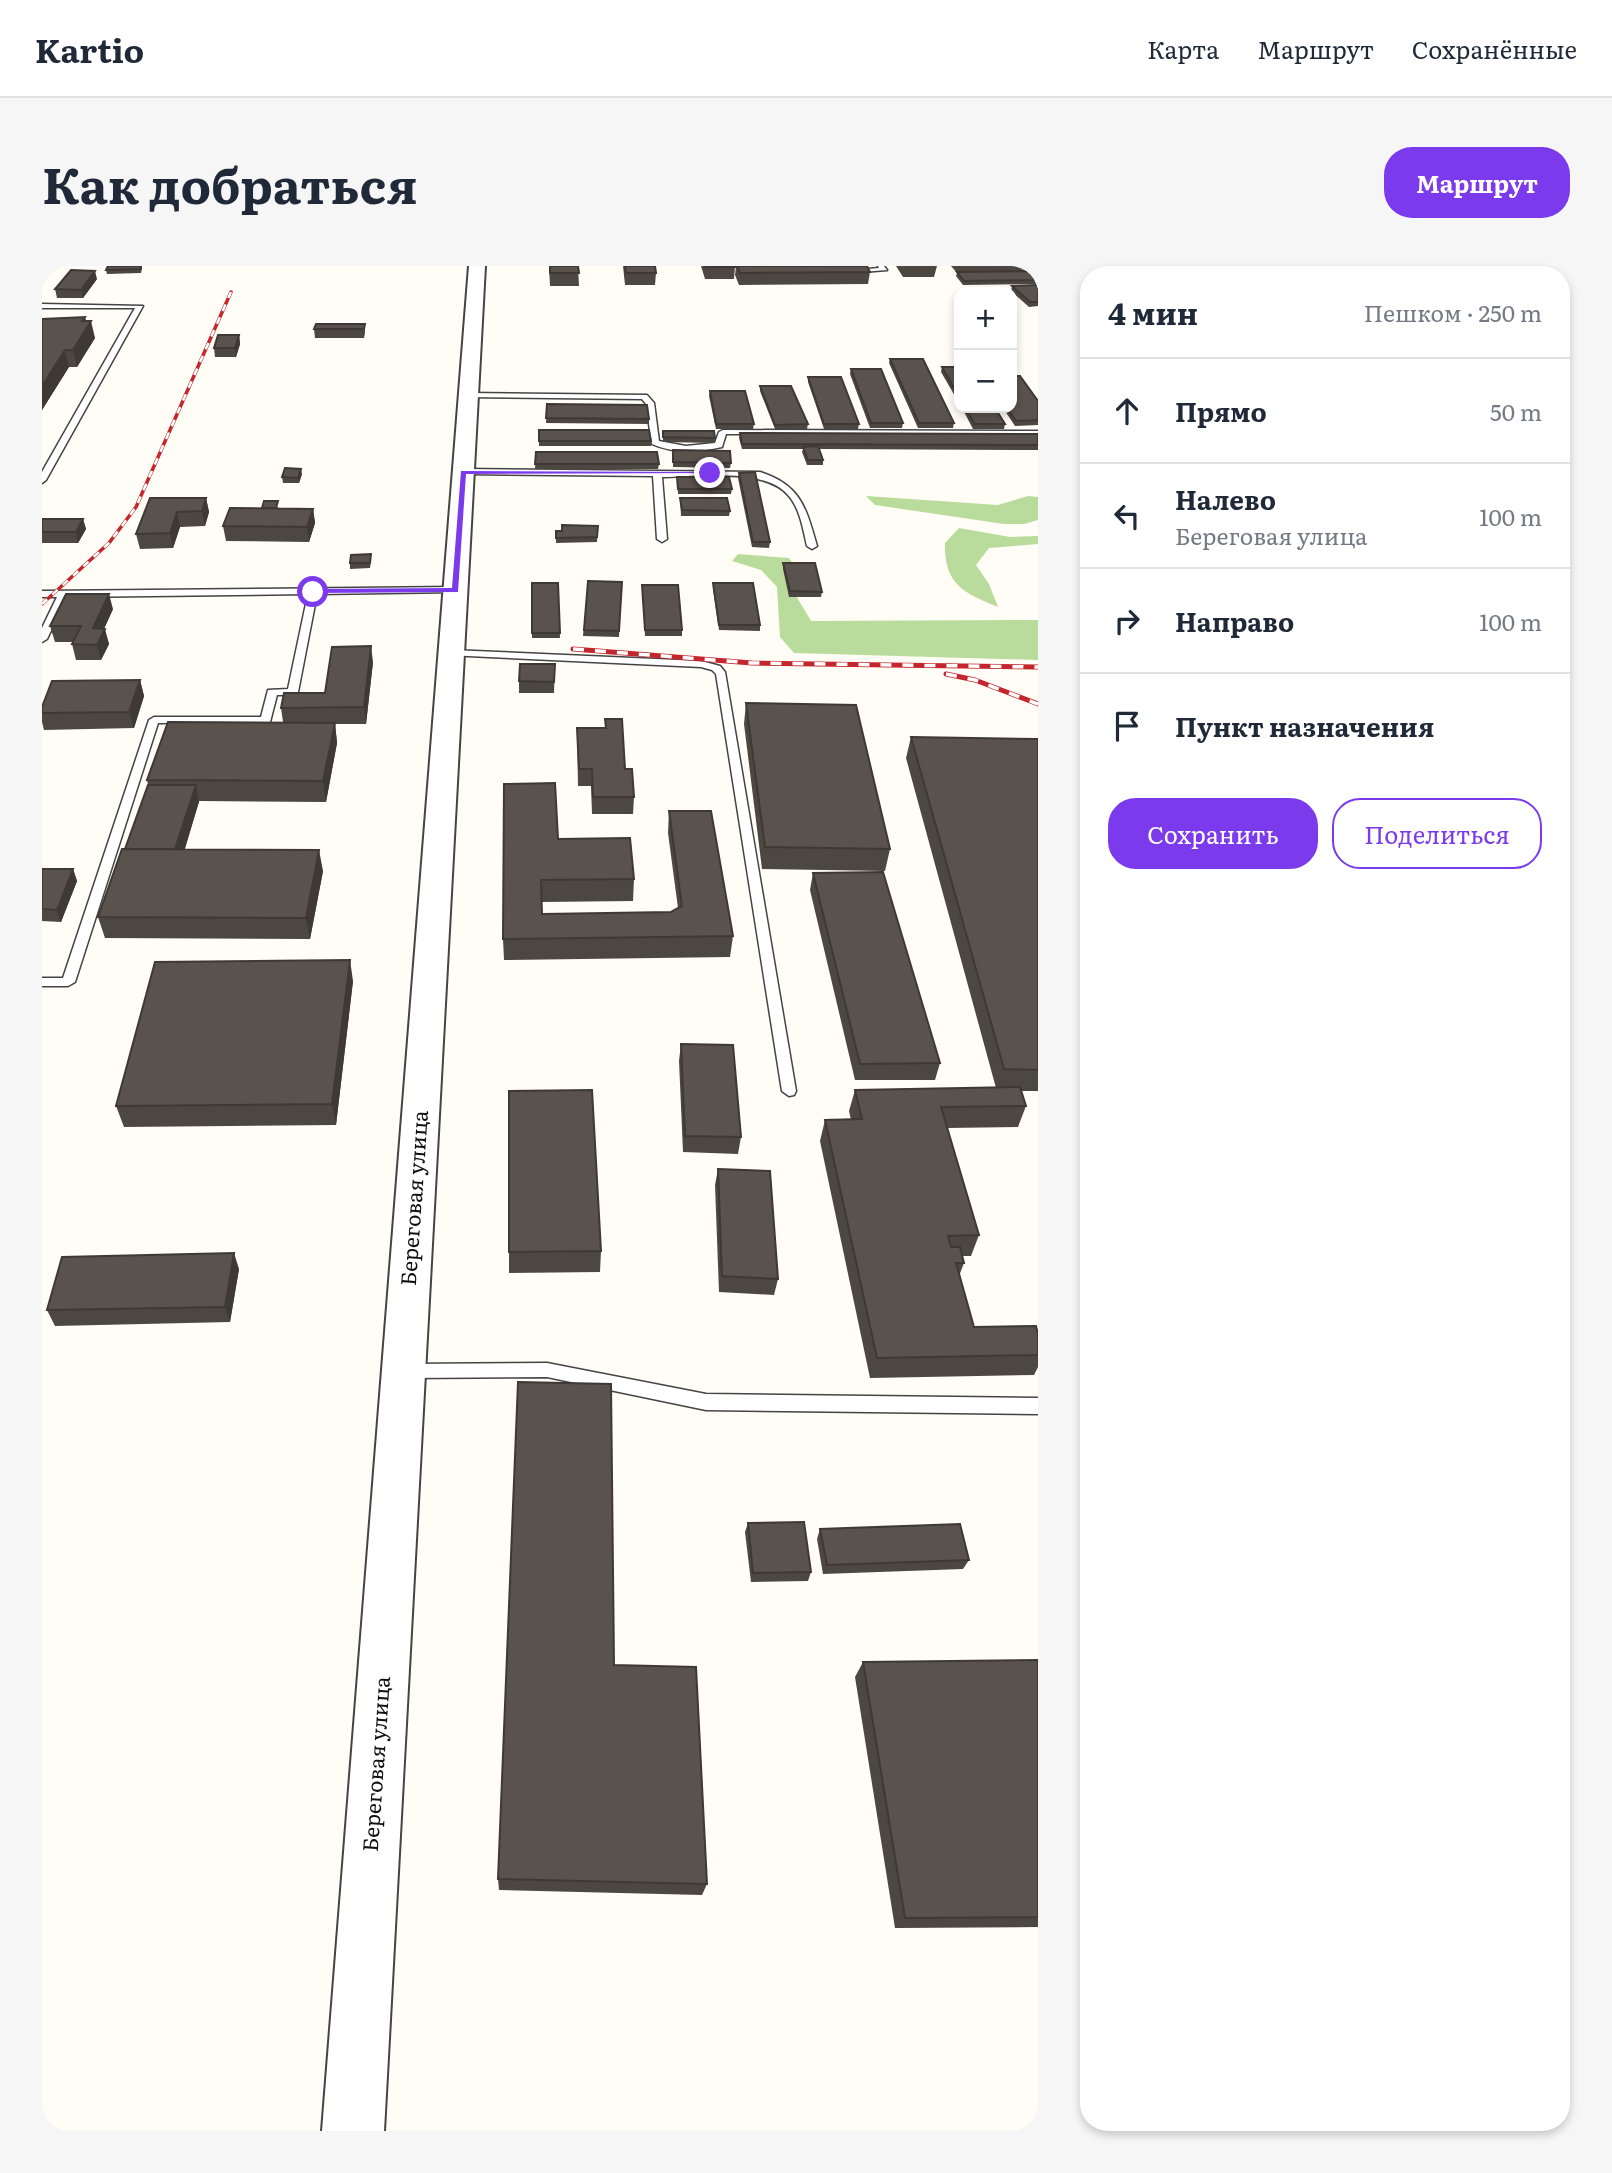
<!DOCTYPE html>
<html lang="ru">
<head>
<meta charset="utf-8">
<style>
	body { margin:0; font-family:Literata,serif; background:#f6f6f7; color:#1f2937 }
	.controls { position:absolute; right:21px; top:21px; display:grid; overflow:hidden; border-radius:14px; box-shadow:0 4px 10px #0003 }
	.controls button { width:63px; height:63px; display:grid; place-items:center; padding:0; border:0; border-bottom:2px solid #e0e1e3; background:#fff; color:#1f2937; font:35px sans-serif }
	.stop { position:absolute; width:21px; height:21px; margin:-16px; border:5px solid #7c3aed; border-radius:50%; background:#fff }
	.stop.end { background:#7c3aed; border-color:#fff; box-shadow:0 2px 7px #0008 }
	.list { margin:0; padding:0; list-style:none }
	h2 { display:flex; justify-content:space-between; align-items:center; height:91px; margin:0; padding:0 28px; font-size:30px }
	h2 small { font-size:23px; font-weight:400; color:#747a83 }
	.list li { display:grid; grid-template-columns:46px 1fr auto; gap:21px; align-items:center; box-sizing:border-box; height:105px; padding:0 28px; border-top:2px solid #e0e1e3 }
	.list b { display:block; font-size:26px; white-space:nowrap }
	.list p { margin:0; font-size:23px; white-space:nowrap; color:#747a83 }
	.list em { font-size:23px; font-style:normal; color:#747a83 }
	.actions { display:flex; gap:14px; padding:21px 28px }
	.actions a { flex:1; padding:16px 0; border:2px solid #7c3aed; border-radius:28px; text-align:center; font-size:24px; color:#7c3aed }
	.actions .main { background:#7c3aed; color:#fff }
	.icon { flex:none; width:38px; height:38px; fill:none; stroke:currentColor; stroke-width:2; stroke-linecap:round; stroke-linejoin:round }
	.map { position:relative; flex:none; width:996px; height:1865px; overflow:hidden; border-radius:28px }
	header { display:flex; align-items:center; gap:42px; box-sizing:border-box; height:98px; padding:0 35px; background:#fff; border-bottom:2px solid #e0e1e3 }
	header strong { font-size:33px }
	nav { display:flex; gap:38px; margin-inline-start:auto; font-size:24px }
	.intro { display:flex; align-items:center; justify-content:space-between; box-sizing:border-box; height:168px; padding:0 42px }
	h1 { margin:0; font-size:49px }
	.button { padding:18px 32px; border-radius:28px; background:#7c3aed; color:#fff; font-size:24px; font-weight:700 }
	main { display:flex; gap:42px; padding:0 42px }
	aside { flex:1; background:#fff; border-radius:28px; box-shadow:0 4px 10px #0003 }
	.map>svg:first-child { display:block }
</style>
</head>
<body>
<header>
<strong>Kartio</strong>
<nav><a>Карта</a><a>Маршрут</a><a>Сохранённые</a></nav>
</header>
<div class="intro"><h1>Как добраться</h1><a class="button">Маршрут</a></div>
<main>
<div class="map">
<svg width="996" height="1865" viewBox="0 0 996 1865">
	<rect width="100%" height="100%" fill="#fffdf5"/>
	<path fill="#b9dc9c" d="M824 230 956 239 986 230 996 231V254L982 258H962L833 239Z
		M917 262 968 271 996 270V278L947 282 934 299 947 318 956 341C921 327 902 318 903 277Z
		M696 288 747 292 754 302 750 323 769 355 996 354V394L752 387 738 371 735 321 719 304 690 295Z"/>
	<g fill="none" stroke-linecap="round" stroke-linejoin="round">
		<g stroke="#444" stroke-width="3">
			<path id="service" d="M836 0H842L845 4 807 7 804 5 837 2Z
				M0 38 101 40 4 214 0 217V206L93 42H0Z
				M426 127 605 129 612 137 617 175 644 180 673 177 677 166 681 164 996 165V169L684 168 680 181C657 186 632 188 610 178L604 138 600 133 423 131Z
				M421 203 718 206C759 219 764 242 775 280L770 283 765 280C761 263 758 242 746 229 722 201 654 211 620 211L625 273 620 276 615 273 611 210 418 208 417 206Z
				M413 321 418 324 416 326 275 328 256 426 251 429H235L228 456 116 457 33 716 26 720H0V712H21L107 454 112 451H219L226 424 246 423 266 328 25 331 5 373 0 376V362L15 331H0V325Z
				M409 384 659 395 678 400 683 406 754 825 752 829 747 830 740 825 674 408 670 404 659 401 405 389 404 387Z
				M505 1097 664 1128 996 1132V1148L664 1144 505 1111 364 1112 358 1110 355 1105 358 1100 364 1098Z"/>
		</g>
		<g stroke="#444" stroke-width="4">
			<path id="tertiary" d="M427 0H443L342 1865H280Z"/>
		</g>
		<use href="#service" fill="#fff" fill-rule="evenodd"/>
		<use href="#tertiary" fill="#fff" fill-rule="evenodd"/>
		<g stroke="#c4262e" stroke-width="3.5">
			<path id="rail-far1" d="M0 338 67 277 94 241 189 26"/>
		</g>
		<g stroke="#c4262e" stroke-width="5">
			<path id="rail" d="M531 383 710 397 996 401
				M904 408 933 414 996 438"/>
		</g>
		<use href="#rail-far1" stroke="#fff" stroke-width="2.5" stroke-dasharray="7" stroke-linecap="butt"/>
		<use href="#rail" stroke="#fff" stroke-width="3.5" stroke-dasharray="11" stroke-linecap="butt"/>
	</g>
	<path fill="#4d4742" d="M66 0H100V3L99 7 65 8 64 4Z
		M507 0H536L537 20H508Z
		M581 0H613L614 7 613 19H583Z
		M659 0H693L692 13H663Z
		M694 0H825L828 6 826 18 697 19 693 9Z
		M854 0H895L892 11H861Z
		M909 0H990L989 5H996V18L921 19 914 10 915 7Z
		M55 13 41 32H15L13 23Z
		M996 19V40L987 41 969 25 970 20Z
		M43 51 44 55 53 72 35 101H27L0 144V53Z
		M323 58V67L322 72H273L272 63Z
		M197 69 198 78 194 91H173L172 82Z
		M848 93 912 157 911 162H876L847 97Z
		M900 101H917V137L899 106Z
		M809 103 861 157 860 162H828L808 108Z
		M766 111 817 158 816 163H782L766 116Z
		M718 120 766 158 765 163H733L718 125Z
		M668 125 712 158 711 163H674L667 130Z
		M996 135V159L973 160 961 142H970Z
		M505 138 607 153V158L504 157Z
		M920 142H953L963 158 962 163H931Z
		M497 164 609 175V180H497Z
		M621 165 673 172V177L621 176Z
		M698 167 996 168V184L777 183 781 194V199H765L760 186 761 183H700L697 172Z
		M631 184 689 197 688 202 631 201Z
		M494 186 617 198 616 203H493Z
		M697 207 728 276 727 282 710 281 696 212Z
		M260 208 257 217H241L240 211Z
		M635 211 690 223 689 228H636Z
		M108 232H164L167 246 163 260 138 261 131 282 98 283 94 268Z
		M638 232 688 245 687 250H639Z
		M237 241 236 242 271 243 273 257 267 276 184 275 181 260 220 242Z
		M0 253H41L44 263 36 277H0Z
		M556 260 555 276 514 277V265Z
		M329 294 328 302 308 303V297Z
		M741 297 780 326 779 331H747L741 303Z
		M546 315 580 316 577 371 541 370Z
		M490 317H516L518 372H490Z
		M671 317 718 359V365L677 364 671 323Z
		M600 319 640 364V370H603Z
		M71 343 62 363 67 378 59 394H34L30 378 31 376H13L8 360Z
		M331 396 324 458H293L295 477 284 536 157 535 143 583 281 605 268 673 63 672 56 651 83 583 106 519 105 514 241 456 239 442 283 427Z
		M513 398 512 427H477V415Z
		M98 414 102 430 92 462 2 464 0 456V447Z
		M704 437 848 583 843 605 720 603 702 458Z
		M563 453 583 503 592 531 591 548H550L549 520H536L535 462H563Z
		M869 471 996 473V825H979L984 840 976 861 905 862 937 969 929 990H920L922 997 917 1010 932 1061 996 1089V1101L992 1109 828 1112 778 875 783 854H809L807 845 813 824 954 822 864 492Z
		M627 545 691 670 688 691 462 694 461 673 516 573 592 613 591 635 500 636V648L629 646 636 642 626 567Z
		M0 603H31L35 615 19 656 0 655Z
		M771 607 898 797 893 814H813L768 624Z
		M311 715 294 859 82 861 74 840Z
		M639 778 699 871 696 888 641 886 637 795Z
		M676 903 736 1013 732 1029 677 1026 673 919Z
		M559 985 558 1006 467 1007V986Z
		M197 1003 188 1056 13 1060 5 1044Z
		M706 1257 769 1306 766 1315 709 1316 703 1266Z
		M778 1263 927 1294 921 1303 781 1308 775 1273Z
		M996 1394V1661L853 1662 813 1411 821 1396Z
		M572 1399 665 1618 660 1629 457 1624 456 1613Z"/>
	<path fill="#3f3936" d="M1 0H7L8 2 0 12Z
		M53 5 55 13 41 32 39 24Z
		M43 51 45 61 49 55 53 72 35 101 31 84 40 55Z
		M197 69 198 78 194 91 193 82Z
		M23 84 27 101 0 144V120Z
		M259 203 260 208 257 217 256 212Z
		M164 232 167 246 163 260 160 245Z
		M271 243 273 257 267 276 265 261Z
		M135 246 138 261 131 282 128 267Z
		M41 253 44 263 36 277 34 266Z
		M67 328 71 343 55 378 51 362Z
		M63 363 67 378 59 394 55 379Z
		M329 380 331 396 324 458 322 441Z
		M98 414 102 430 92 462 87 446Z
		M293 457 295 477 284 536 281 515Z
		M154 519 157 536 136 604 132 588Z
		M277 584 281 605 268 673 264 652Z
		M31 603 35 615 19 656 15 644Z
		M308 694 311 715 294 859 290 838Z
		M192 987 197 1003 188 1056 183 1041Z"/>
	<path fill="#5a524d" stroke="#3f3936" stroke-width="2" d="M66 0H99L98 3 64 4Z
		M508 0H536L537 7H508Z
		M583 0H613L614 7H584Z
		M663 0H693L694 1H664Z
		M696 0H825L828 6 698 7Z
		M29 4 53 5 39 24 13 23Z
		M996 5V14L922 15 915 6Z
		M996 19V36H988L970 20Z
		M43 51 40 55H49L31 84H23L0 120V53Z
		M274 58H323L322 63H272Z
		M176 69H197L193 82H172Z
		M848 93H881L912 157H877Z
		M900 101H917V131Z
		M809 103H839L861 157H829Z
		M970 110H978L996 135V154L974 155 965 142H970Z
		M766 111H799L817 158H782Z
		M718 120H749L766 158 733 159Z
		M668 125H703L712 158H674Z
		M505 138 605 139 607 153 504 152Z
		M923 142H953L963 158H933Z
		M497 164H607L609 175H497Z
		M621 165H672L673 172 621 171Z
		M698 167 996 168V179L700 178Z
		M776 180 781 194H766L761 181Z
		M631 184 688 185 689 197 631 196Z
		M494 186H615L617 198H493Z
		M243 202 259 203 256 212 240 211Z
		M713 206 728 276H711L697 207Z
		M635 211H687L690 223H636Z
		M108 232H164L160 245 135 246 128 267 94 268Z
		M638 232H685L688 245 640 244Z
		M222 235H236L234 242H220Z
		M188 242 271 243 265 261 181 260Z
		M0 253H41L34 266H0Z
		M520 259 556 260 555 271 514 272V265H520Z
		M329 288 328 297H308L309 289Z
		M741 297H773L780 326 748 325Z
		M546 315 580 316 577 365 542 364Z
		M490 317H516L518 367H490Z
		M671 317H711L718 359H677Z
		M600 319H636L640 364H603Z
		M24 328H67L51 362 63 363 55 379 30 378 39 360H8Z
		M329 380 322 441 239 442 242 427H283L290 381Z
		M478 398H513L512 416 477 415Z
		M98 414 87 446 0 447V441L10 415Z
		M704 437 814 439 848 583 723 581Z
		M563 453H580L583 503H590L592 531H551L550 503H537L535 462H564Z
		M126 456 293 457 281 515 105 514Z
		M869 471 996 473V804L962 803Z
		M513 517 516 573 588 572 592 613 499 614 500 648 629 646 640 640 627 545H669L691 670 461 673 462 518Z
		M106 519H154L133 583H83Z
		M80 583 277 584 264 652 56 651Z
		M0 603H31L15 644 0 643Z
		M841 606 898 797 818 798 771 607Z
		M308 694 290 838 74 840 113 696Z
		M639 778 691 779 699 871 643 870Z
		M978 821 984 840 899 841 937 969 906 970 909 981H918L922 997H914L932 1061 994 1060 996 1068V1089L835 1092 783 854 820 853 813 824Z
		M550 824 559 985 467 986V825Z
		M676 903 728 905 736 1013 680 1010Z
		M192 987 183 1041 5 1044 20 991Z
		M476 1116 569 1118 572 1399 654 1401 665 1618 456 1613Z
		M762 1256 769 1306 711 1307 706 1257Z
		M918 1258 927 1294 785 1299 778 1263Z
		M996 1394V1651L863 1652 821 1396Z"/>
	<path fill="#7c3aed" d="M419 205 668 206 671 207 424 208 416 326 269 327 271 323 410 322Z"/>
	<g text-anchor="middle" stroke-width="7" stroke-linejoin="round" paint-order="stroke">
		<g font-size="21" fill="#111" stroke="#fff">
			<text transform="translate(373 932) rotate(-86)" y="7">Береговая улица</text>
			<text transform="translate(335 1498) rotate(-86)" y="7">Береговая улица</text>
		</g>
	</g>
</svg>
<div class="controls">
<button>+</button>
<button>−</button>
</div>
<div class="stop" style="left:271px;top:326px"></div>
<div class="stop end" style="left:668px;top:207px"></div>
</div>
<aside>
<h2>4 мин<small>Пешком · 250 m</small></h2>
<ul class="list">
<li><svg class="icon" aria-label="ahead" viewBox="0 0 24 24"><path d="M12 20V5M6 11l6-6 6 6"/></svg><div><b>Прямо</b></div><em>50 m</em></li>
<li><svg class="icon" aria-label="left" viewBox="0 0 24 24"><path d="M17 20v-9H6M10 6l-5 5 5 5"/></svg><div><b>Налево</b><p>Береговая улица</p></div><em>100 m</em></li>
<li><svg class="icon" aria-label="right" viewBox="0 0 24 24"><path d="M7 20v-9h11M14 6l5 5-5 5"/></svg><div><b>Направо</b></div><em>100 m</em></li>
<li><svg class="icon" aria-label="arrive" viewBox="0 0 24 24"><path d="M6 21V4h12l-3 4 3 4H6"/></svg><div><b>Пункт назначения</b></div></li>
</ul>
<div class="actions"><a class="main">Сохранить</a><a>Поделиться</a></div>
</aside>
</main>
</body>
</html>
